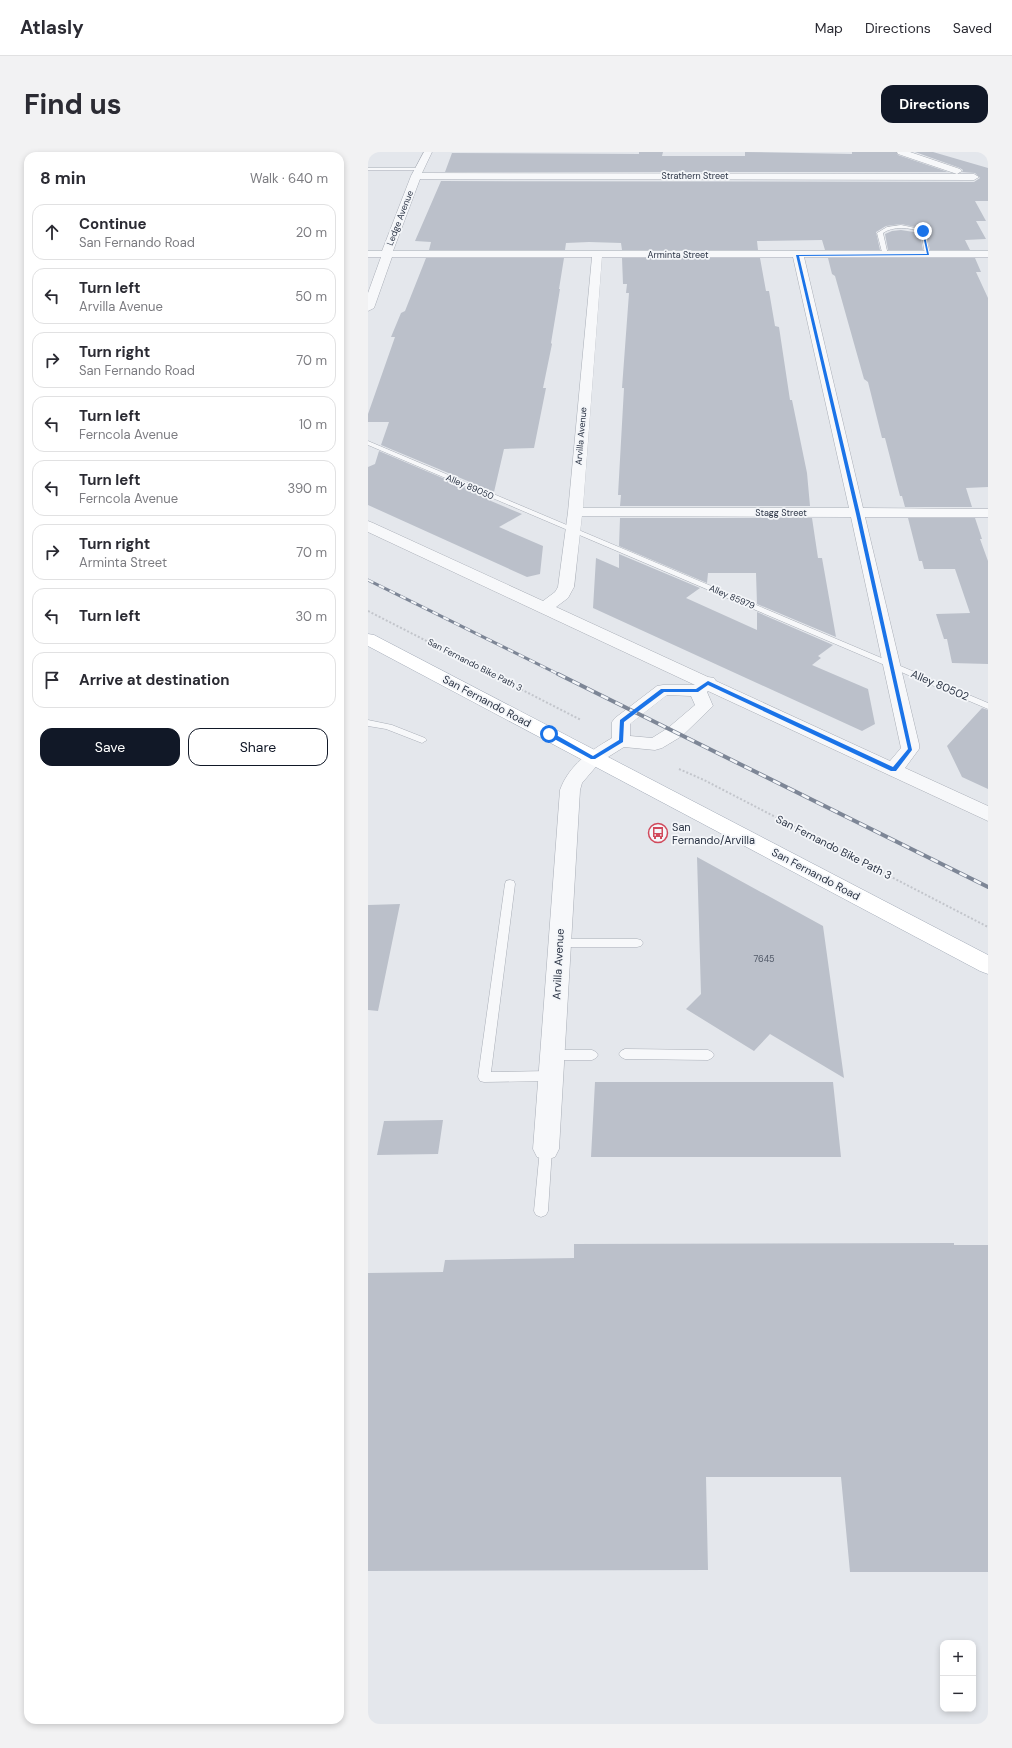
<!DOCTYPE html>
<html lang="en">
<head>
<meta charset="utf-8">
<style>
	body { margin:0; font-family:"DM Sans",sans-serif; background:#f2f2f3; color:#2b2b33 }
	.controls { position:absolute; right:12px; bottom:12px; display:grid; overflow:hidden; border-radius:8px; box-shadow:0 2px 6px #0003 }
	.controls button { width:36px; height:36px; display:grid; place-items:center; padding:0; border:0; border-bottom:1px solid #e1e1e2; background:#fff; color:#2b2b33; font:20px sans-serif }
	.stop { position:absolute; width:12px; height:12px; margin:-9px; border:3px solid #1a73e8; border-radius:50%; background:#fff }
	.stop.end { background:#1a73e8; border-color:#fff; box-shadow:0 1px 4px #0008 }
	.list { margin:0; padding:0; list-style:none }
	h2 { display:flex; justify-content:space-between; align-items:center; height:52px; margin:0; padding:0 16px; font-size:17px }
	h2 small { font-size:13px; font-weight:400; color:#7c7c81 }
	.list li { display:grid; grid-template-columns:26px 1fr auto; gap:12px; align-items:center; box-sizing:border-box; height:56px; margin:0 8px 8px; padding:0 8px; border:1px solid #e1e1e2; border-radius:12px }
	.list b { display:block; font-size:15px; white-space:nowrap }
	.list p { margin:0; font-size:13px; white-space:nowrap; color:#7c7c81 }
	.list em { font-size:13px; font-style:normal; color:#7c7c81 }
	.actions { display:flex; gap:8px; padding:12px 16px }
	.actions a { flex:1; padding:9px 0; border:1px solid #111827; border-radius:12px; text-align:center; font-size:14px; color:#111827 }
	.actions .main { background:#111827; color:#fff }
	.icon { flex:none; width:22px; height:22px; fill:none; stroke:currentColor; stroke-width:2; stroke-linecap:round; stroke-linejoin:round }
	.map { position:relative; flex:none; width:620px; height:1572px; overflow:hidden; border-radius:12px }
	header { display:flex; align-items:center; gap:24px; box-sizing:border-box; height:56px; padding:0 20px; background:#fff; border-bottom:1px solid #e1e1e2 }
	header strong { font-size:19px }
	nav { display:flex; gap:22px; margin-inline-start:auto; font-size:14px }
	.intro { display:flex; align-items:center; justify-content:space-between; box-sizing:border-box; height:96px; padding:0 24px }
	h1 { margin:0; font-size:28px }
	.button { padding:10px 18px; border-radius:12px; background:#111827; color:#fff; font-size:14px; font-weight:700 }
	main { display:flex; gap:24px; padding:0 24px }
	aside { flex:1; background:#fff; border-radius:12px; box-shadow:0 2px 6px #0003 }
	.map>svg:first-child { display:block }
</style>
</head>
<body>
<header>
<strong>Atlasly</strong>
<nav><a>Map</a><a>Directions</a><a>Saved</a></nav>
</header>
<div class="intro"><h1>Find us</h1><a class="button">Directions</a></div>
<main>
<aside>
<h2>8 min<small>Walk · 640 m</small></h2>
<ul class="list">
<li><svg class="icon" aria-label="ahead" viewBox="0 0 24 24"><path d="M12 20V5M6 11l6-6 6 6"/></svg><div><b>Continue</b><p>San Fernando Road</p></div><em>20 m</em></li>
<li><svg class="icon" aria-label="left" viewBox="0 0 24 24"><path d="M17 20v-9H6M10 6l-5 5 5 5"/></svg><div><b>Turn left</b><p>Arvilla Avenue</p></div><em>50 m</em></li>
<li><svg class="icon" aria-label="right" viewBox="0 0 24 24"><path d="M7 20v-9h11M14 6l5 5-5 5"/></svg><div><b>Turn right</b><p>San Fernando Road</p></div><em>70 m</em></li>
<li><svg class="icon" aria-label="left" viewBox="0 0 24 24"><path d="M17 20v-9H6M10 6l-5 5 5 5"/></svg><div><b>Turn left</b><p>Ferncola Avenue</p></div><em>10 m</em></li>
<li><svg class="icon" aria-label="left" viewBox="0 0 24 24"><path d="M17 20v-9H6M10 6l-5 5 5 5"/></svg><div><b>Turn left</b><p>Ferncola Avenue</p></div><em>390 m</em></li>
<li><svg class="icon" aria-label="right" viewBox="0 0 24 24"><path d="M7 20v-9h11M14 6l5 5-5 5"/></svg><div><b>Turn right</b><p>Arminta Street</p></div><em>70 m</em></li>
<li><svg class="icon" aria-label="left" viewBox="0 0 24 24"><path d="M17 20v-9H6M10 6l-5 5 5 5"/></svg><div><b>Turn left</b></div><em>30 m</em></li>
<li><svg class="icon" aria-label="arrive" viewBox="0 0 24 24"><path d="M6 21V4h12l-3 4 3 4H6"/></svg><div><b>Arrive at destination</b></div></li>
</ul>
<div class="actions"><a class="main">Save</a><a>Share</a></div>
</aside>
<div class="map">
<svg width="620" height="1572" viewBox="0 0 620 1572">
	<rect width="100%" height="100%" fill="#e4e7ec"/>
	<path fill="#bbc0ca" d="M271 0H295L294 4H377V0L484 2V0H528L530 3 580 20H77L84 1 271 2Z
		M547 0H565L620 16V49H607L618 69H608L618 87 597 88 602 98H562L557 77 533 72 518 74 508 80 512 98H457L454 88 389 89 390 98H254L253 91 221 90 198 91 197 98H61L63 90 47 89 73 29 606 30 612 26 607 21 594 20 595 18 592 16Z
		M533 78 552 81 555 98H520L517 82 524 79Z
		M58 106H196L191 137H192L183 191 184 192 175 236H178L166 296 136 297 126 340 13 293 21 270H0V262L27 185H23L33 161 37 159Z
		M254 106H392L398 139H401L407 174 411 175 422 248H424L439 321 442 354H252L253 343H250L256 236H254L261 141H258L259 132H255Z
		M460 106H607L613 120H608L620 146V335L598 336 604 355H537L534 344H532L517 286H514L500 230 496 227 467 124 464 122Z
		M11 299 124 347 123 349 154 362 131 375 175 394 172 422 159 425 0 353V315L7 312Z
		M252 366H444L450 406H454L468 485 389 452 388 421H340L339 431 251 394Z
		M540 366H607L614 387H612L620 409V512L584 511 579 487H576L568 462 602 461 587 417H556L554 409H551Z
		M251 402 332 436 318 446 389 478V460L465 493 450 504 453 506 444 513 500 537 507 572 494 579 225 456 228 406 251 416Z
		M614 556 620 558V637L594 625 579 594Z
		M329 705 455 774 476 926 402 882 386 899 318 857 333 842Z
		M32 752 10 859 0 858V753Z
		M227 930H465L473 1005H223Z
		M75 968 70 1002 9 1003 16 969Z
		M586 1091V1093H620V1420H482L473 1325H338L340 1418 0 1419V1121L75 1120 77 1108 206 1106V1092Z"/>
	<g fill="none" stroke-linecap="round" stroke-linejoin="round">
		<g stroke="#a9aeb7" stroke-width="1">
			<path id="service" d="M0 16H51L53 17 51 18H0Z
				M533 73 557 78 562 103 557 102 553 80C541 75 525 74 515 81L520 103 515 104 509 81 519 75Z
				M0 289 620 551V557L0 293Z
				M0 568 24 573 57 586 59 588 54 591 18 577 0 574Z
				M142 728 146 729 147 732 123 920 183 919 187 920 189 924 187 928 183 929 116 930 112 929 110 925 137 732 138 729Z
				M191 787H269L273 788 275 791 273 794 269 795H191L187 794 185 791 187 788Z
				M257 897 340 898 344 900 346 903 344 906 340 908 257 907 253 905 251 902 253 899Z
				M185 898H224L228 900 230 903 228 906 224 908H185L181 906 179 903 181 900Z
				M178 991 183 993 184 997 180 1059 178 1063 173 1065 168 1063 166 1059 172 997 173 993Z"/>
		</g>
		<g stroke="#a9aeb7" stroke-width="1">
			<path id="minor" d="M56 0H64L54 21 606 22 611 25 606 28 52 27 25 99H620V105H436L495 356 620 357V365H497L551 592V597L537 616 620 654V669L340 539 339 540 345 554 314 584 294 596 287 598 256 595 232 610 214 631 212 638 191 997 187 1005 178 1008 169 1005 165 997 192 638C201 613 222 599 244 586V570L247 566 289 534 295 533H327L0 380V369L5 371 175 449 187 440 190 435 200 360 224 105H24L6 156 0 159V141L13 105H0V99H14L43 24ZM234 105H425L481 356H215ZM214 364 483 365 533 596 522 609 348 529 346 526 340 525 188 455 200 446 206 435ZM299 543 323 544 327 553 300 576 284 586 262 584V572Z
				M529 0H542L592 17 594 19 589 22 586 21 530 2Z"/>
		</g>
		<g stroke="#a3abb8" stroke-width="1">
			<path id="primary" d="M0 482 6 483 620 803V822L612 819 0 494Z"/>
		</g>
		<path stroke="#c2c5cb" stroke-width="2" stroke-dasharray="2 2" stroke-linecap="butt" d="M0 459 213 568
			M311 617 336 628 620 775"/>
		<use href="#service" fill="#f7f8fa" fill-rule="evenodd"/>
		<use href="#minor" fill="#f7f8fa" fill-rule="evenodd"/>
		<use href="#primary" fill="#fff" fill-rule="evenodd"/>
		<g stroke="#7d8696" stroke-width="3">
			<path id="rail-far1" d="M0 428 192 523"/>
		</g>
		<g stroke="#7d8696" stroke-width="4">
			<path id="rail" d="M190 522 620 735"/>
		</g>
		<use href="#rail-far1" stroke="#f4f6f9" stroke-width="2" stroke-dasharray="6" stroke-linecap="butt"/>
		<use href="#rail" stroke="#f4f6f9" stroke-width="2.5" stroke-dasharray="8" stroke-linecap="butt"/>
	</g>
	<path fill="#1a73e8" d="M554 79H556L561 103 431 104 492 362 544 598 528 619H523L340 533 330 540H296L256 570 255 590 227 607H223L179 583V580H183L225 604 251 588 252 568 293 537H328L340 529 525 615 540 597 488 362 428 103 559 102Z"/>
	<defs>
		<g id="bus-ring" transform="scale(1)"><circle r="9.5" fill="#f4f6f9" stroke="#d1495b" stroke-width="1.5"/><path d="M-5-6H5V4H4V6H2V4H-2V6H-4V4H-5ZM-3.5-4V0h7V-4ZM-3.5 1.2v1.5H-2V1.2ZM2 1.2v1.5H3.5V1.2Z" fill="#d1495b"/></g>
	</defs>
	<g fill-rule="evenodd">
		<use href="#bus-ring" x="290" y="681"/>
	</g>
	<g text-anchor="middle" stroke-width="3.5" stroke-linejoin="round" paint-order="stroke">
		<g font-size="9" fill="#2b3445" stroke="#f4f6f9">
			<text x="327" y="27">Strathern Street</text>
			<text transform="translate(32 66) rotate(-69)" y="3">Ledge Avenue</text>
			<text x="310" y="106">Arminta Street</text>
			<text transform="translate(213 284) rotate(-85)" y="3">Arvilla Avenue</text>
			<text transform="translate(102 335) rotate(23)" y="3">Alley 89050</text>
			<text x="413" y="364">Stagg Street</text>
			<text transform="translate(364 445) rotate(23)" y="3">Alley 85979</text>
			<text transform="translate(107 513) rotate(27)" y="3">San Fernando Bike Path 3</text>
		</g>
		<g font-size="9" fill="#4f5766">
			<text x="396" y="810">7645</text>
		</g>
		<g font-size="11" fill="#2b3445" stroke="#f4f6f9">
			<text transform="translate(572 533) rotate(23)" y="4">Alley 80502</text>
			<text transform="translate(119 549) rotate(28)" y="4">San Fernando Road</text>
			<text transform="translate(466 695) rotate(27)" y="4">San Fernando Bike Path 3</text>
			<text transform="translate(448 722) rotate(28)" y="4">San Fernando Road</text>
			<text transform="translate(190 812) rotate(-87)" y="4">Arvilla Avenue</text>
		</g>
		<g font-size="11" fill="#2b3445" stroke="#f4f6f9" text-anchor="start">
			<text x="304" y="679">San<tspan x="304" dy="13">Fernando/Arvilla</tspan></text>
		</g>
	</g>
</svg>
<div class="controls">
<button>+</button>
<button>−</button>
</div>
<div class="stop" style="left:181px;top:582px"></div>
<div class="stop end" style="left:555px;top:79px"></div>
</div>
</main>
</body>
</html>
